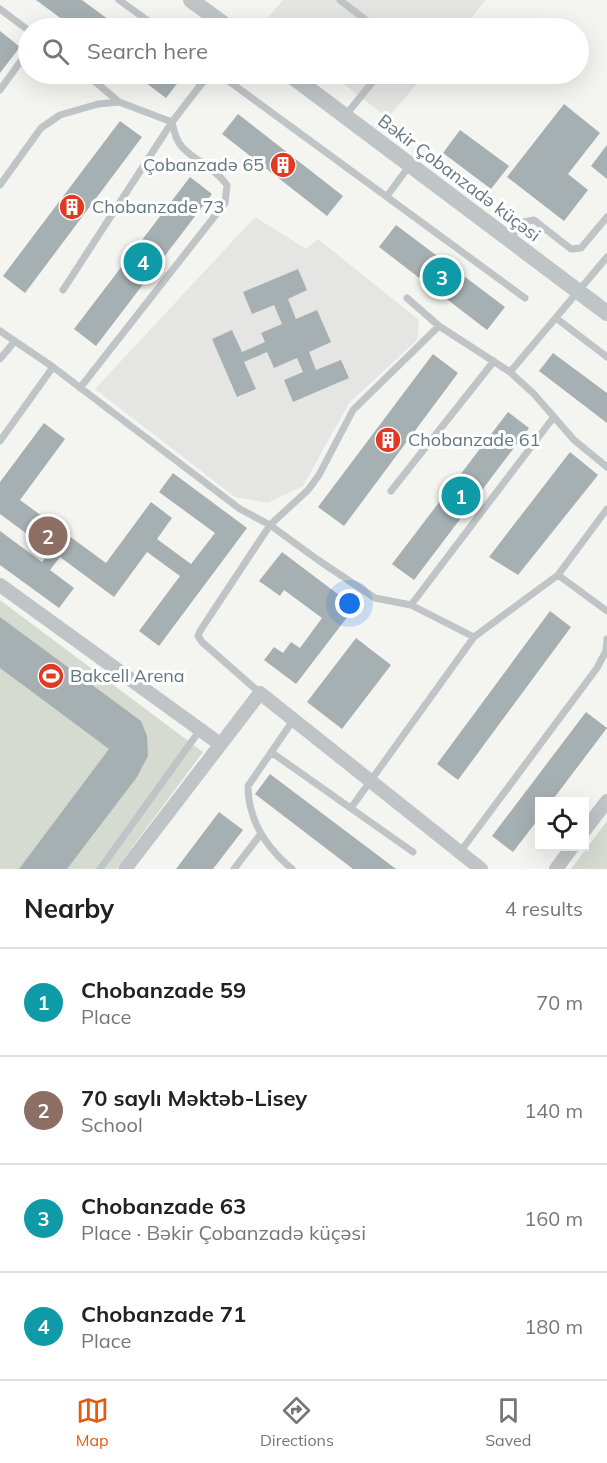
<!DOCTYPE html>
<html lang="en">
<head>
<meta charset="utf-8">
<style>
	body { margin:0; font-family:Mulish,sans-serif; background:#f2f2f2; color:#222 }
	.controls { position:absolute; right:18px; bottom:18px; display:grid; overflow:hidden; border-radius:0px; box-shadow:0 6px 24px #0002 }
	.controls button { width:54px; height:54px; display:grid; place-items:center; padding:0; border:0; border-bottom:2px solid #e0e0e0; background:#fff; color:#222; font:30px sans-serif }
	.you { position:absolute; left:350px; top:604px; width:21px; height:21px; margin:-15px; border:4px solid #fff; border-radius:50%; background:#1a73e8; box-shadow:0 0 0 9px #1a73e833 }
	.badge { display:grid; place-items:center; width:39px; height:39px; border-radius:50%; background:#ea580c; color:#fff; font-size:20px; font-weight:700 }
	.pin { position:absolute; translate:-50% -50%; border:3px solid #fff; box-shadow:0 2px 6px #0006 }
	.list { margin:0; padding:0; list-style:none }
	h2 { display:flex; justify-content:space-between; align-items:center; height:78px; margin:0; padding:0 24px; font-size:26px }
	h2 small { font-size:20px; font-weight:400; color:#767676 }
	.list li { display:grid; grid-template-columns:39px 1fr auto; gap:18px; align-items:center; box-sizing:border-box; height:108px; padding:0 24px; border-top:2px solid #e0e0e0 }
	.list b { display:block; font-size:22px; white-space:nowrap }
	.list p { margin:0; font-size:20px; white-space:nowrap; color:#767676 }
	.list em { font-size:20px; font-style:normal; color:#767676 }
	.icon { flex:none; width:33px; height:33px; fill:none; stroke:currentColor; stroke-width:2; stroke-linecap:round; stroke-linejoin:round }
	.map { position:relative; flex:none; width:607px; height:869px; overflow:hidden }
	.search { position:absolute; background:#fff; box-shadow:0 6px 24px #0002; left:18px; right:18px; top:18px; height:66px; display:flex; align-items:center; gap:15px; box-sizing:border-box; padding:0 21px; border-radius:33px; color:#767676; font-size:22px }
	.sheet { height:510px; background:#fff }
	nav { display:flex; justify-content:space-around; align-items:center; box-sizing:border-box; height:84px; border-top:2px solid #e0e0e0; background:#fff; font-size:16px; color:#767676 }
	nav a { display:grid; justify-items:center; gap:3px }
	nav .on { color:#ea580c }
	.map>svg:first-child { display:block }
</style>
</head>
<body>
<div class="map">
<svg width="607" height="869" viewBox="0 0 607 869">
	<rect width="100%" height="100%" fill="#f4f4f0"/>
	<path fill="#e5e5e4" d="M283 0H486L462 28H273L264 22Z
		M331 74H425L388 118Z
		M255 217 306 249 318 239 419 320 417 340 349 403 303 486 268 503 235 497 95 389Z"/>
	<path fill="#d6dbd1" d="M0 600 203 752 116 869H0Z
		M607 821V869H571Z"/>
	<path fill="#a6b0b3" d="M36 0H82L120 28H74Z
		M0 31 20 47 0 73Z
		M134 74H179L183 76 166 98Z
		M564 104 600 133 568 174 588 190 564 221 507 177Z
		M238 114 343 196 327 216 222 134Z
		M120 121 142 137 25 293 3 276Z
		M460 130 509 166 491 189 443 153Z
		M607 145V179L591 166Z
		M190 177 212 194 96 346 74 329Z
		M396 225 505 307 487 330 379 247Z
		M298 269 307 290 288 299 296 319 317 310 331 342 309 352 316 370 341 360 349 378 293 402 284 380 303 372 297 358 274 368 267 352 244 362 256 389 237 397 212 339 232 330 242 352 265 342 261 333 282 324 274 305 252 314 243 292Z
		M553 353 607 393V423L539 371Z
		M433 354 458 373 344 526 318 507Z
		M508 412 529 428 414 580 392 564Z
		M44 423 65 439 20 500 106 563 151 502 172 518 157 539 191 564 215 533 159 492 173 473 247 528 159 646 139 631 180 576 147 552 114 597 60 557 50 570 74 588 59 608 0 565V531L42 562 50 551 0 514V482Z
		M570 452 598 475 518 575 489 557Z
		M282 552 355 607 296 684 264 660 274 647 283 653 291 642 300 648 322 618 284 590 280 596 259 581Z
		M550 611 571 627 458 780 437 764Z
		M0 617 141 721 147 736 148 756 137 777 67 869H19L109 749 0 668Z
		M356 638 391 665 342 729 307 702Z
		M586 712 607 728 551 802H540V817L513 852 492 836Z
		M270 774 396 869H353L255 794Z
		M219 812 243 830 213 869H176Z"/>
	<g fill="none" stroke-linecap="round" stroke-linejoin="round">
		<path stroke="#bfc4c6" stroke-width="7" d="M119 0 158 28
			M340 0 376 28
			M0 9 28 30
			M86 74 119 102
			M219 74 525 298
			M0 90 28 51
			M345 116 379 74
			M0 185 41 128 60 115 98 104 119 102 172 122C174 131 176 141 183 148 197 162 215 168 227 185L225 203 80 388
			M387 196 410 165
			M509 240 523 222 534 220 571 249 581 248 607 217
			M63 290 172 122 209 74
			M407 298 439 326 510 372 534 394 574 440 607 467
			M556 318 607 357
			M0 331 53 367 240 509 270 525 318 560 375 598 411 605 474 637 558 575 607 611
			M0 359 15 341
			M510 372 607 257
			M0 441 53 367
			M391 491 494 361
			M558 575 607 509
			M411 605 553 418
			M260 693 202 642 198 636 200 631 270 525 308 490 319 475 353 410 439 326
			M271 752 413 852
			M351 808 474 637
			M460 852 597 668 606 651 607 639
			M100 869 200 730
			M234 869 260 835
			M292 869C267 848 248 820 248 786L294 719"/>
		<path stroke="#bfc4c6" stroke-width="14" d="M0 585 220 744
			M584 831 607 801
			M125 869 260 693 481 869
			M556 869 573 846"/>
		<path stroke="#bfc4c6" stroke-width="16" d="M191 0 229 28
			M289 74 607 313"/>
	</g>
	<defs>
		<g id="building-disc" transform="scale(1.35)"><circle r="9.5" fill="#e23a22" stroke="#fff"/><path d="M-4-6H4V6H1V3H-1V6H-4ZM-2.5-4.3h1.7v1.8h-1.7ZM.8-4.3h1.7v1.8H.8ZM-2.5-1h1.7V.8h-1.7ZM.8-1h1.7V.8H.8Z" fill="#fff"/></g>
		<g id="stadium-disc" transform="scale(1.35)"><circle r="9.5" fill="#e23a22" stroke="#fff"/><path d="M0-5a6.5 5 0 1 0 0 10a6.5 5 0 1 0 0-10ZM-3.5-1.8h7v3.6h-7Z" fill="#fff"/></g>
	</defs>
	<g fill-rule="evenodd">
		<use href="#building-disc" x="283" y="165"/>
		<use href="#building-disc" x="72" y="207"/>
		<use href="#building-disc" x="388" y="440"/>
		<use href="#stadium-disc" x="51" y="676"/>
	</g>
	<g text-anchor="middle" stroke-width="6" stroke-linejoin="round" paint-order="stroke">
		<g font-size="18" fill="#637781" stroke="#fff" text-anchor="start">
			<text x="264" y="171" text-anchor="end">Çobanzadə 65</text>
			<text x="92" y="213">Chobanzade 73</text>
			<text x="408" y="446">Chobanzade 61</text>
			<text x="70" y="682">Bakcell Arena</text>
		</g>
		<g font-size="18" fill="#637781" stroke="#fff">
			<text transform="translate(459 178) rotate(37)" y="6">Bəkir Çobanzadə küçəsi</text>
		</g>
	</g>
</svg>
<div class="controls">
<button><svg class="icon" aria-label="locate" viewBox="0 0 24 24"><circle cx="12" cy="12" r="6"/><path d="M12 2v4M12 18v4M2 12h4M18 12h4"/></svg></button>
</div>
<div class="you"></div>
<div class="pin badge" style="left:461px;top:496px;background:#0f9aa8">1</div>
<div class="pin badge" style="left:48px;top:536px;background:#8d6e63">2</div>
<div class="pin badge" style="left:442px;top:277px;background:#0f9aa8">3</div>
<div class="pin badge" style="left:143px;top:262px;background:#0f9aa8">4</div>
<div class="search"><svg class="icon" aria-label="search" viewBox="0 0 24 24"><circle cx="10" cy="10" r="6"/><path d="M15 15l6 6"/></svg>Search here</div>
</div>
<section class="sheet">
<h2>Nearby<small>4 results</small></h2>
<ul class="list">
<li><span class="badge" style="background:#0f9aa8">1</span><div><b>Chobanzade 59</b><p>Place</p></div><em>70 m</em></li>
<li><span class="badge" style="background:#8d6e63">2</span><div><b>70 saylı Məktəb-Lisey</b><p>School</p></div><em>140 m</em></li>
<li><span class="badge" style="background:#0f9aa8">3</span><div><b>Chobanzade 63</b><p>Place · Bəkir Çobanzadə küçəsi</p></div><em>160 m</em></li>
<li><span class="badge" style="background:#0f9aa8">4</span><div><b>Chobanzade 71</b><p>Place</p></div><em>180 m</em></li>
</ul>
</section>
<nav>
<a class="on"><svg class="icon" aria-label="map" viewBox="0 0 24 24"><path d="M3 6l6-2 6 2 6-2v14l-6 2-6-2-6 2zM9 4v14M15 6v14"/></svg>Map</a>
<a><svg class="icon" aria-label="directions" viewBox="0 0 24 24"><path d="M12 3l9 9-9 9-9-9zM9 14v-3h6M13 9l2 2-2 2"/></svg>Directions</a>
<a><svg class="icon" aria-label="saved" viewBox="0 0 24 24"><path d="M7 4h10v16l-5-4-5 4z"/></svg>Saved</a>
</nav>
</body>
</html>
